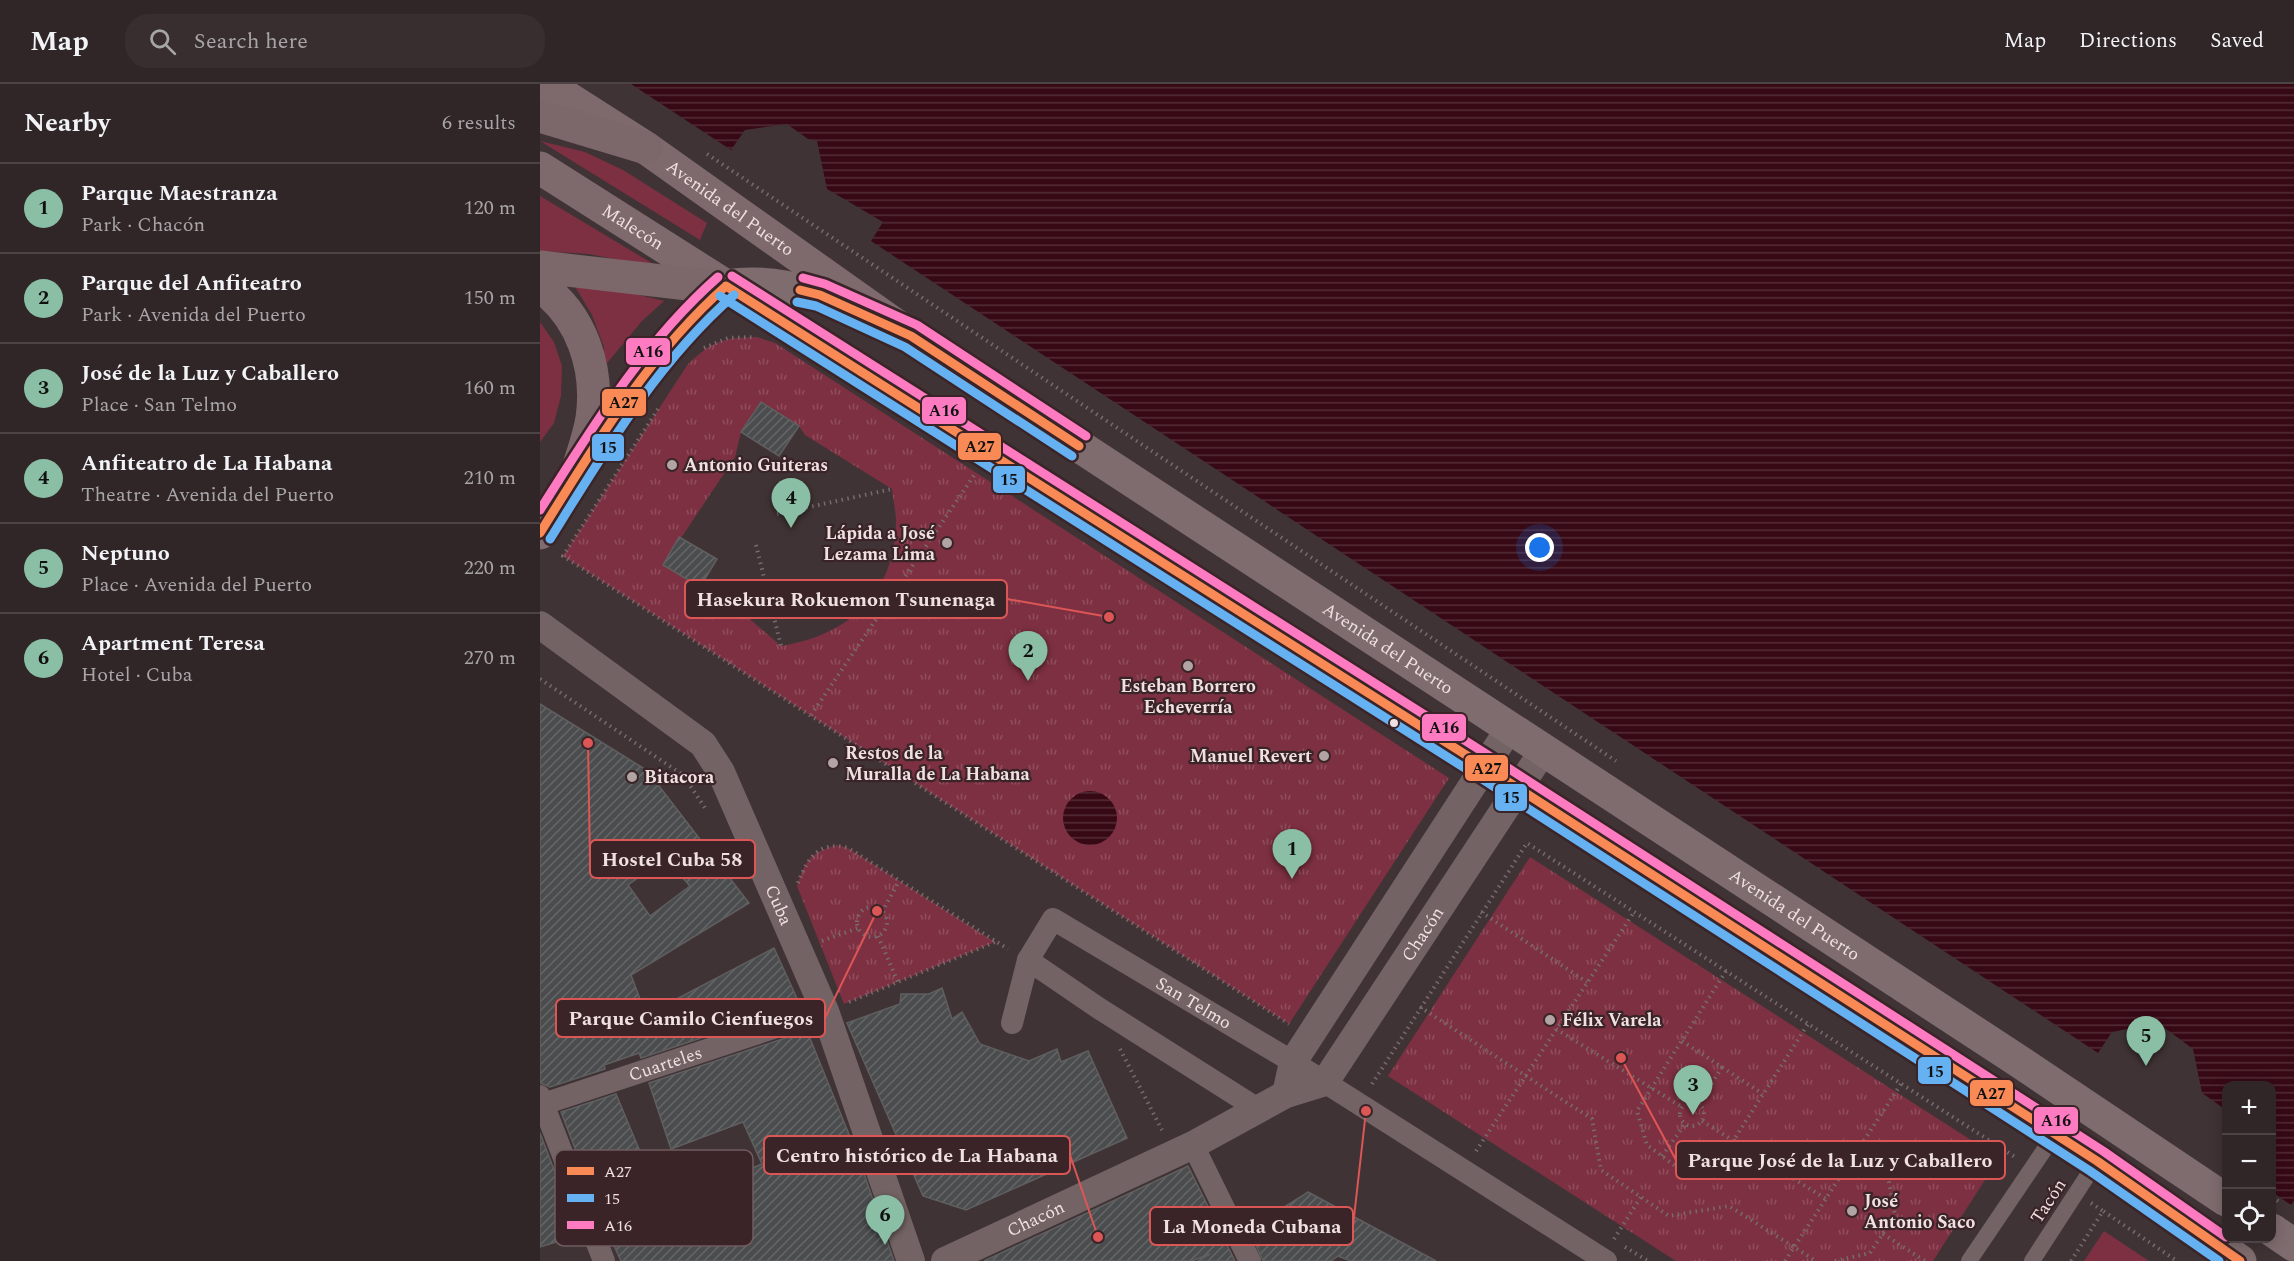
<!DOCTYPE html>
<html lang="en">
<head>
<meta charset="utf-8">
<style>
	body { margin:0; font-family:Spectral,serif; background:#382e30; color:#f1f3f6 }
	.controls { position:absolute; right:18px; bottom:18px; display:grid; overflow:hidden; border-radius:12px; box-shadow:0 3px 15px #0003 }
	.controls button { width:54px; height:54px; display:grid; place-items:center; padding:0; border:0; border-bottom:2px solid #4b4345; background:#302628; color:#f1f3f6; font:30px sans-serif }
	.you { position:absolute; left:1000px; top:464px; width:21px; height:21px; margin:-15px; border:4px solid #fff; border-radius:50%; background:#1a73e8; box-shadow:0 0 0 9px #1a73e833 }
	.badge { display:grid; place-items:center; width:39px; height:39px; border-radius:50%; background:#8abfa5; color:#111; font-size:20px; font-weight:700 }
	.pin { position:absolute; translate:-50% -50px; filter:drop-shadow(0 2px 3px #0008) }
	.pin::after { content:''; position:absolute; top:32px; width:21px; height:18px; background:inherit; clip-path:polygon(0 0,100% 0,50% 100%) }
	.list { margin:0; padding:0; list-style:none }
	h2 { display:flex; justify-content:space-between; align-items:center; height:78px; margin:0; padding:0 24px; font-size:26px }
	h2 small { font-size:20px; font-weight:400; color:#a8a5a8 }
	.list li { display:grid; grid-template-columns:39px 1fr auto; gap:18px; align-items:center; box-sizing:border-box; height:90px; padding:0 24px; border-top:2px solid #4b4345 }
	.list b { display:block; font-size:22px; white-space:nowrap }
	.list p { margin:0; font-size:20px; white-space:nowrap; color:#a8a5a8 }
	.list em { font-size:20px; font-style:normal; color:#a8a5a8 }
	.icon { flex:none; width:33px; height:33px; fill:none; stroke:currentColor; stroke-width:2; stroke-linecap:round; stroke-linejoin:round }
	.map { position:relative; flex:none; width:1754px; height:1177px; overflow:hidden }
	header { display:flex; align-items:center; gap:36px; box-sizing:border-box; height:84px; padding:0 30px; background:#302628; border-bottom:2px solid #4b4345 }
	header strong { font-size:28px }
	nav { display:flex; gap:33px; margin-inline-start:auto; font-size:21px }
	.search { width:420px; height:54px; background:#382e30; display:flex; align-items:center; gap:15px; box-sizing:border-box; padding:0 21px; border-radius:24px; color:#a8a5a8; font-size:22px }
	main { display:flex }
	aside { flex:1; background:#302628 }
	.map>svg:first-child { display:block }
</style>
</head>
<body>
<header>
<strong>Map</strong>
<div class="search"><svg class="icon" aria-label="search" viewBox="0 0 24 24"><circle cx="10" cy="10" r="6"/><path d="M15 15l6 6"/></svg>Search here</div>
<nav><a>Map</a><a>Directions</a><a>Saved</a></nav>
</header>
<main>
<aside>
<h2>Nearby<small>6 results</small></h2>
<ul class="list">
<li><span class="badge">1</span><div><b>Parque Maestranza</b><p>Park · Chacón</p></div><em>120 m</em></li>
<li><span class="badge">2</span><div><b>Parque del Anfiteatro</b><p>Park · Avenida del Puerto</p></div><em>150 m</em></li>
<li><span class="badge">3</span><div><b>José de la Luz y Caballero</b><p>Place · San Telmo</p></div><em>160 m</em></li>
<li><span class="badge">4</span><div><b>Anfiteatro de La Habana</b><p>Theatre · Avenida del Puerto</p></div><em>210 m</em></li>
<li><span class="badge">5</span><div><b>Neptuno</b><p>Place · Avenida del Puerto</p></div><em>220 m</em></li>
<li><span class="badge">6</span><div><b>Apartment Teresa</b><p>Hotel · Cuba</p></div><em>270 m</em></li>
</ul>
</aside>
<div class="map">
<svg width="1754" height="1177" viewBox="0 0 1754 1177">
	<defs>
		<pattern id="park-tufts" width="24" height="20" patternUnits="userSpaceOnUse" patternTransform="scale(1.5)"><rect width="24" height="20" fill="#7d3041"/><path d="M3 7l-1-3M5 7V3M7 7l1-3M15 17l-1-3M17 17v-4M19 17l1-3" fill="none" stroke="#904e5c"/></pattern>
		<pattern id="water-rules" width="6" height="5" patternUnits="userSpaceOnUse" patternTransform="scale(1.5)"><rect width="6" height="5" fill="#370915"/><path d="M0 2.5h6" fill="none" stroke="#542d37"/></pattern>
		<pattern id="building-hatch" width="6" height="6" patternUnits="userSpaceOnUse" patternTransform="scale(1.5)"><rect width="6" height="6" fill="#4b4c4e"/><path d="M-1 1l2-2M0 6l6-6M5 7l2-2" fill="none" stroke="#656667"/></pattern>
	</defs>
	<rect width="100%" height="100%" fill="#403335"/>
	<path fill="#7d3041" d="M0 57 45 68 83 86 167 139 160 156Z
		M0 112 120 184 49 170 0 167Z
		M30 194 124 217 102 237 63 284 64 263 52 231Z
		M0 238 14 258 22 282 21 312 14 339 0 358Z
		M1564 1147 1609 1177H1544Z"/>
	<path fill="url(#park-tufts)" fill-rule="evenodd" d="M217 253 235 259 909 694 749 940 23 472 148 280C174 256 182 254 217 253ZM221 318 259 342 265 351 352 405C353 416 356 427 356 438 355 510 309 551 241 562L168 499 160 503 123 481 195 373 201 348Z
		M297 761 308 764 455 858 304 920 257 802C266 776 269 769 297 761Z
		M990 773 1459 1074 1393 1177H1136L848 992Z"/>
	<path fill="url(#water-rules)" d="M91 0H1754V1117L1751 1121 1732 1108V1002H1686V1026L1662 1009 1653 965 1618 939 1572 948 1558 969 331 157 343 138 287 105 277 57 268 55 247 40 205 46 191 66Z
		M523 734a27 27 0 1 1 54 0a27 27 0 1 1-54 0Z"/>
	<path fill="url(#building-hatch)" stroke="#5f5f60" stroke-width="1.5" fill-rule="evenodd" d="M221 318 259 342 239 372 201 348Z
		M139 453 177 475 160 503 123 481Z
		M0 620 124 697 119 702 209 819 91 891 106 931 234 864 260 921 101 974 99 969 64 981 65 985 10 1003 0 999ZM125 774 150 802 110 832 88 801Z
		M402 904 412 935 422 928 440 960 489 977 517 965 521 978 548 967 587 1054 426 1126 383 1112 307 939 360 920 361 910H389Z
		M267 947 319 1075 354 1177H81L65 1142 21 1028 76 1010 121 1118 159 1104 165 1118 204 1105 200 1089 222 1080 203 1038 131 1065 109 999Z
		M0 1049 39 1151 0 1163Z
		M648 1082 695 1177H658L670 1170 652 1177H444Z
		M768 1108 896 1177H811L798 1172 791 1177H723L709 1145Z"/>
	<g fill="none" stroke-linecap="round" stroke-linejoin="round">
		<path stroke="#776b6d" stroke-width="4" stroke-dasharray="1.5 4.5" stroke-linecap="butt" d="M167 70 1076 677
			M164 264 188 254 215 253
			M118 325 23 472 749 940
			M237 430 352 405
			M216 461 241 562
			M0 595 143 691 167 727
			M271 631 435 390
			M258 799C267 775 279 756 308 764L468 865
			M317 838a15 15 0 1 1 30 0a15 15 0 1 1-30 0Z
			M342 828 359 797
			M941 828 1047 898
			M338 852 358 898
			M282 857 318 844
			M1186 887 1097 1027 1107 1061 1138 1084 1179 1079 1268 940
			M309 918 455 858
			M880 923 1052 1035 1061 1086 1129 1132 1189 1122 1276 1177
			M1016 945 1142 1023
			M1142 957 1223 1010
			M580 965 622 1046
			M832 1000 987 759 1475 1073
			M1140 1030a12 12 0 1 1 24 0a12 12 0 1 1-24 0Z
			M1159 1020 1182 983
			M1162 1037 1286 1115
			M936 1067 1094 828
			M1122 1072 1145 1040
			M1732 1113 1741 1119
			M1551 1119 1563 1127
			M1343 1150 1385 1177
			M1074 1155 1101 1113
			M1085 1163 1108 1177
			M1245 1177 1361 1000
			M1295 1177 1330 1169 1355 1131 1347 1087 1317 1068
			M1531 1177 1563 1127 1637 1177"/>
		<path stroke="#736365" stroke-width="16" d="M1429 1177 1515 1050
			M1492 1177 1557 1077"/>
		<g stroke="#736365" stroke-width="22">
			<path d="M472 939 488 876"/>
			<path d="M0 1012 64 1177"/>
			<path id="s1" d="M0 1021 285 927"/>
			<path id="s2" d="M718 1025 560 925 488 876 513 835 753 978 1066 1177"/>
			<path d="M653 1061 710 1177"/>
		</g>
		<g stroke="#736365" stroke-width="28">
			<path id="s3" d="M0 541 163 660 181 688 285 927 371 1177"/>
			<path d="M746 1010 753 978 969 645"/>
			<path id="s4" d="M405 1177 653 1061 746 1010 785 998 1003 667"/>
		</g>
		<g stroke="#7f6c6f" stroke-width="33">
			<path d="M186 202 449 367 945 683 1557 1077 1700 1177"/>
			<path id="s5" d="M186 202C253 191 312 225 371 252L1480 978 1686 1116"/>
			<path d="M0 449C27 405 56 362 85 319 116 275 144 237 186 202"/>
			<path d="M1732 1146 1754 1161"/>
		</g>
		<g stroke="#7e6a6d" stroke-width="33">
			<path id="s6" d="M6 0 106 64 371 252"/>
			<path id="s7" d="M0 84 186 202"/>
		</g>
		<path stroke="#7c686b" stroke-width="33" d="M0 32 106 64
			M0 183 148 200 186 202
			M0 202C42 231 59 285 52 334 49 353 42 371 37 388"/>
		<g stroke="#3a2427" stroke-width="14">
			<path id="bus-1" d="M186 202 945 683 1557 1077 1700 1177
				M260 206 280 211 371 252 539 362
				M0 449C54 362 109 270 186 202"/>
		</g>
		<g stroke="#3a2427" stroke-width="14">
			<path id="bus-2" d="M180 212 939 693 1550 1087 1679 1177
				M257 218 276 222 365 263 532 372
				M10 455C63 370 117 278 194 211"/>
		</g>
		<g stroke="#3a2427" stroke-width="14">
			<path id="bus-3" d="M192 192 951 673 1563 1067 1686 1153
				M263 194 285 200 377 241 546 352
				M0 426C52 344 104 258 178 193"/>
		</g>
		<use href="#bus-1" stroke="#f98a56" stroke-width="9"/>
		<use href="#bus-2" stroke="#66b1f2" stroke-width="9"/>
		<use href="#bus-3" stroke="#fe7ac1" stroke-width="9"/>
	</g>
	<g fill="#b2a3a5" stroke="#3a2427" stroke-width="2">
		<circle cx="132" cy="381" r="6"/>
		<circle cx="407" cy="459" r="6"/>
		<circle cx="648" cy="582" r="6"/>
		<circle cx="784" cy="672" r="6"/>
		<circle cx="293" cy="679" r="6"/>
		<circle cx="92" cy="693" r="6"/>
		<circle cx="1010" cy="936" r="6"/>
		<circle cx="1312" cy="1127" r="6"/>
	</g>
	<circle fill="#efe0e2" stroke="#3a2427" stroke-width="2" cx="854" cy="639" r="5"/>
	<g text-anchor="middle" stroke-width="4.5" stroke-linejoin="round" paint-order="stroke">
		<g font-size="18" fill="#efe0e2" stroke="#3a2427">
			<text dy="6" stroke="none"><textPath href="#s6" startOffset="222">Avenida del Puerto</textPath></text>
			<text dy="6" stroke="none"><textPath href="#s7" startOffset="110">Malecón</textPath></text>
			<text dy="6" stroke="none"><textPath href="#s5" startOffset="765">Avenida del Puerto</textPath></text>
			<text dy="6" stroke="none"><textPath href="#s3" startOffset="380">Cuba</textPath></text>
			<text dy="6" stroke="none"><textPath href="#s5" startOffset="1251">Avenida del Puerto</textPath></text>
			<text dy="6" stroke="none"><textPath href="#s4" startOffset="598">Chacón</textPath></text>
			<text dy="6" stroke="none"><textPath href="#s2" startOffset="486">San Telmo</textPath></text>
			<text dy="6" stroke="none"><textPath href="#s1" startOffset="132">Cuarteles</textPath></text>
			<text transform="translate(1508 1117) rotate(-57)" y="6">Tacón</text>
			<text dy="6" stroke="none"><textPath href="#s4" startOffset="100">Chacón</textPath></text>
		</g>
		<g font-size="18" font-weight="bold" fill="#efe0e2" stroke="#3a2427" text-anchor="start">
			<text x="144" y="387">Antonio Guiteras</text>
			<text x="395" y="455" text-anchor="end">Lápida a José<tspan x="395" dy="21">Lezama Lima</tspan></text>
			<text x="648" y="608" text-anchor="middle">Esteban Borrero<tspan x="648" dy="21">Echeverría</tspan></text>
			<text x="305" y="675">Restos de la<tspan x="305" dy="21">Muralla de La Habana</tspan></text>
			<text x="772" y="678" text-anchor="end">Manuel Revert</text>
			<text x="104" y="699">Bitacora</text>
			<text x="1022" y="942">Félix Varela</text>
			<text x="1324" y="1123">José<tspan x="1324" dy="21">Antonio Saco</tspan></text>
		</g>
	</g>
	<rect x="15" y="1066" width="198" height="96" rx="9" fill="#3a2427" stroke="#705c5f" stroke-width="1.5"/>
	<rect x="27" y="1083" width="27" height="8" fill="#f98a56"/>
	<rect x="27" y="1110" width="27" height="8" fill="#66b1f2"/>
	<rect x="27" y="1137" width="27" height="8" fill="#fe7ac1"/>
	<g font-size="16" fill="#efe0e2">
		<text x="64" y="1093">A27</text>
		<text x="64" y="1120">15</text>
		<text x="64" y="1147">A16</text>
	</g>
	<path fill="none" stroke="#dc5656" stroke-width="2" d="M569 533L467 515M48 659L50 775M337 827L285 934M558 1153L530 1071M1081 974L1136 1076M826 1027L813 1142"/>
	<g fill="#dc5656" stroke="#3a2427" stroke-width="2">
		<circle cx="569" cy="533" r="6"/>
		<circle cx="48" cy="659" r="6"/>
		<circle cx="337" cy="827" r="6"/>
		<circle cx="558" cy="1153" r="6"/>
		<circle cx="1081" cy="974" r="6"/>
		<circle cx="826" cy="1027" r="6"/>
	</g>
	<g fill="#3a2427" stroke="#dc5656" stroke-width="2">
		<rect x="145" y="496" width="322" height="38" rx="6"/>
		<rect x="50" y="756" width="165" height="38" rx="6"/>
		<rect x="16" y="915" width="269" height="38" rx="6"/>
		<rect x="224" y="1052" width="306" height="38" rx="6"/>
		<rect x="1136" y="1057" width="329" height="38" rx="6"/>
		<rect x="610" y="1123" width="203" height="38" rx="6"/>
	</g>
	<g font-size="20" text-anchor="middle" font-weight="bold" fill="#efe0e2">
		<text x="306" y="522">Hasekura Rokuemon Tsunenaga</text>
		<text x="132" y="782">Hostel Cuba 58</text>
		<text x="151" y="941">Parque Camilo Cienfuegos</text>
		<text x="377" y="1078">Centro histórico de La Habana</text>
		<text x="1300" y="1083">Parque José de la Luz y Caballero</text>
		<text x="712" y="1149">La Moneda Cubana</text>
	</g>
	<g stroke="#3a2427" stroke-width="2">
		<rect x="85" y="253" width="46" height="29" rx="6" fill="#fe7ac1"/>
		<rect x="61" y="304" width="46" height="29" rx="6" fill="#f98a56"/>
		<rect x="381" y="312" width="46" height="29" rx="6" fill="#fe7ac1"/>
		<rect x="417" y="348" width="45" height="29" rx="6" fill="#f98a56"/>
		<rect x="51" y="349" width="34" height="29" rx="6" fill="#66b1f2"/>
		<rect x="452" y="381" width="34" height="29" rx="6" fill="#66b1f2"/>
		<rect x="881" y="629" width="46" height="29" rx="6" fill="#fe7ac1"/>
		<rect x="924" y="670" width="45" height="28" rx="6" fill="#f98a56"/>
		<rect x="954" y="699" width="34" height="29" rx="6" fill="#66b1f2"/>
		<rect x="1377" y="972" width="35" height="29" rx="6" fill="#66b1f2"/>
		<rect x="1429" y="995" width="45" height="28" rx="6" fill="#f98a56"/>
		<rect x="1493" y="1022" width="46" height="29" rx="6" fill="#fe7ac1"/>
	</g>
	<g font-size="16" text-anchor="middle" font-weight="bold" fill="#111">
		<text x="108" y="273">A16</text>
		<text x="84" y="324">A27</text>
		<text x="404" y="332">A16</text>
		<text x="440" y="368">A27</text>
		<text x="68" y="369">15</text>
		<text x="469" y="401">15</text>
		<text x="904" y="649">A16</text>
		<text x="947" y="690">A27</text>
		<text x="971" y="719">15</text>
		<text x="1395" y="993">15</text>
		<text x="1451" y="1015">A27</text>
		<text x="1516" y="1042">A16</text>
	</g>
</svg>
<div class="controls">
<button>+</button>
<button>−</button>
<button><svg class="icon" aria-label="locate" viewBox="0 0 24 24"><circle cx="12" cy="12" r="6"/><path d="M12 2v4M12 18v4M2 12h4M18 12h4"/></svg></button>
</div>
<div class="you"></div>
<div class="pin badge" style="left:752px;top:795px">1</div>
<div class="pin badge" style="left:488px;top:597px">2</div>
<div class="pin badge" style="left:1153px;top:1031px">3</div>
<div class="pin badge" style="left:251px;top:444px">4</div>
<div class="pin badge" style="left:1606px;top:982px">5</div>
<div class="pin badge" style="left:345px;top:1161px">6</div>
</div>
</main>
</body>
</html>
